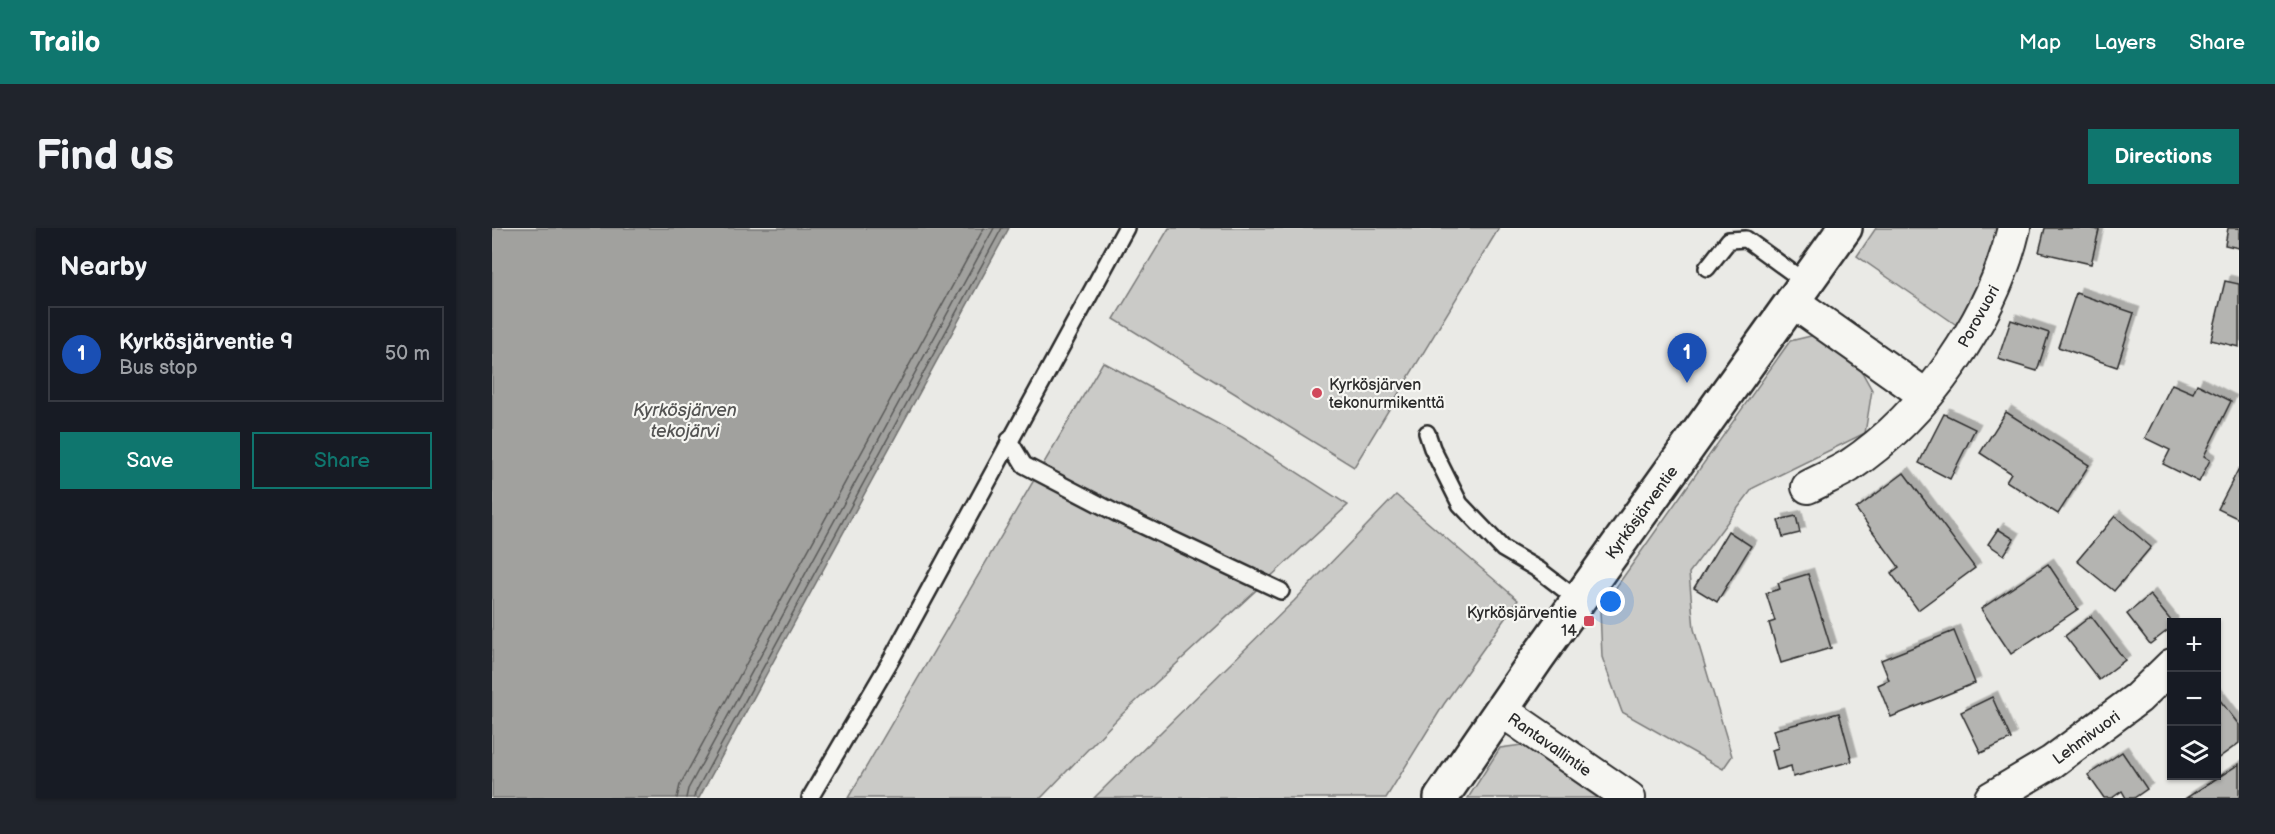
<!DOCTYPE html>
<html lang="en">
<head>
<meta charset="utf-8">
<style>
	body { margin:0; font-family:"Balsamiq Sans",sans-serif; background:#20242c; color:#f1f3f6 }
	.controls { position:absolute; right:18px; bottom:18px; display:grid; overflow:hidden; border-radius:0px; box-shadow:0 2px 4px #0004 }
	.controls button { width:54px; height:54px; display:grid; place-items:center; padding:0; border:0; border-bottom:2px solid #363941; background:#171b24; color:#f1f3f6; font:30px sans-serif }
	.you { position:absolute; left:1119px; top:374px; width:21px; height:21px; margin:-15px; border:4px solid #fff; border-radius:50%; background:#1a73e8; box-shadow:0 0 0 9px #1a73e833 }
	.badge { display:grid; place-items:center; width:39px; height:39px; border-radius:50%; background:#0f766e; color:#fff; font-size:20px; font-weight:700 }
	.pin { position:absolute; translate:-50% -50px; filter:drop-shadow(0 2px 3px #0008) }
	.pin::after { content:''; position:absolute; top:32px; width:21px; height:18px; background:inherit; clip-path:polygon(0 0,100% 0,50% 100%) }
	.list { margin:0; padding:0; list-style:none }
	h2 { display:flex; justify-content:space-between; align-items:center; height:78px; margin:0; padding:0 24px; font-size:26px }
	h2 small { font-size:20px; font-weight:400; color:#9ea1a6 }
	.list li { display:grid; grid-template-columns:39px 1fr auto; gap:18px; align-items:center; box-sizing:border-box; height:96px; margin:0 12px 12px; padding:0 12px; border:2px solid #363941; border-radius:0px }
	.list b { display:block; font-size:22px; white-space:nowrap }
	.list p { margin:0; font-size:20px; white-space:nowrap; color:#9ea1a6 }
	.list em { font-size:20px; font-style:normal; color:#9ea1a6 }
	.actions { display:flex; gap:12px; padding:18px 24px }
	.actions a { flex:1; padding:14px 0; border:2px solid #0f766e; border-radius:0px; text-align:center; font-size:21px; color:#0f766e }
	.actions .main { background:#0f766e; color:#fff }
	.icon { flex:none; width:33px; height:33px; fill:none; stroke:currentColor; stroke-width:2; stroke-linecap:round; stroke-linejoin:round }
	.map { position:relative; flex:none; width:1747px; height:570px; overflow:hidden; border-radius:0px }
	header { display:flex; align-items:center; gap:36px; box-sizing:border-box; height:84px; padding:0 30px; background:#0f766e; color:#fff }
	header strong { font-size:28px }
	nav { display:flex; gap:33px; margin-inline-start:auto; font-size:21px }
	.intro { display:flex; align-items:center; justify-content:space-between; box-sizing:border-box; height:144px; padding:0 36px }
	h1 { margin:0; font-size:42px }
	.button { padding:15px 27px; border-radius:0px; background:#0f766e; color:#fff; font-size:21px; font-weight:700 }
	main { display:flex; gap:36px; padding:0 36px }
	aside { flex:1; background:#171b24; border-radius:0px; box-shadow:0 2px 4px #0004 }
	.map>svg:first-child { display:block }
</style>
</head>
<body>
<header>
<strong>Trailo</strong>
<nav><a>Map</a><a>Layers</a><a>Share</a></nav>
</header>
<div class="intro"><h1>Find us</h1><a class="button">Directions</a></div>
<main>
<aside>
<h2>Nearby<small></small></h2>
<ul class="list">
<li><span class="badge" style="background:#1a4fb4">1</span><div><b>Kyrkösjärventie 9</b><p>Bus stop</p></div><em>50 m</em></li>
</ul>
<div class="actions"><a class="main">Save</a><a>Share</a></div>
</aside>
<div class="map">
<svg width="1747" height="570" viewBox="0 0 1747 570">
	<defs>
		<filter id="shadow"><feDropShadow dx="5.5" dy="-5.5" stdDeviation="0" flood-color="#0004"/></filter>
	</defs>
	<rect width="100%" height="100%" fill="#eaeae6"/>
	<filter id="ink" filterUnits="userSpaceOnUse"><feTurbulence type="fractalNoise" baseFrequency=".0167" numOctaves="2"/><feDisplacementMap in="SourceGraphic" scale="12" xChannelSelector="R" yChannelSelector="G"/><feConvolveMatrix kernelMatrix="1 2 1 2 8 2 1 2 1" color-interpolation-filters="sRGB"/></filter>
	<g filter="url(#ink)">
		<path fill="#cacac7" stroke="#7a7a79" stroke-width="1.5" d="M677 0H1007L862 239 622 91Z
			M1384 0H1509L1508 8 1466 98 1365 28Z
			M1323 107 1361 128 1380 162 1373 205 1261 260 1197 345 1202 401 1240 528 1231 541 1130 484 1110 429 1108 382 1298 113Z
			M611 134 750 209 856 277 627 489 549 570H356Z
			M904 267 1026 372 952 476 894 570H602L802 373Z
			M1030 517 1106 570H976L1008 520Z"/>
		<path fill="#a1a19e" stroke="#727270" stroke-width="1.5" d="M0 0H517L207 570H0Z"/>
		<g fill="none" stroke-linecap="round" stroke-linejoin="round">
			<path stroke="#5a5a59" stroke-width="1.5" d="M185 570 188 557 492 0
				M194 570 196 561 502 0
				M202 570 203 565 510 0"/>
		</g>
		<path fill="#b4b4b1" stroke="#2b2b2b" stroke-width="1.5" filter="url(#shadow)" d="M1553 0H1598L1607 2 1599 36 1547 24Z
			M1736 0H1747V20L1733 17Z
			M1733 53 1747 56V119L1719 112Z
			M1584 65 1642 85 1625 139 1566 119Z
			M1519 92 1557 105 1545 143 1506 131Z
			M1680 156 1701 165 1705 156 1739 173 1712 228 1718 232 1707 254 1671 236 1678 222 1653 210Z
			M1514 184 1597 237 1566 286 1514 253 1519 245 1488 225Z
			M1452 186 1483 201 1458 251 1427 235Z
			M1747 240V291L1726 281Z
			M1412 245 1483 340 1426 382 1399 345 1407 339 1364 281Z
			M1304 288 1308 305 1291 309 1286 292Z
			M1623 288 1659 319 1622 363 1585 333Z
			M1506 301 1522 311 1512 327 1496 316Z
			M1236 303 1259 318 1225 374 1202 360Z
			M1556 336 1586 381 1519 426 1489 381Z
			M1316 346 1339 420 1289 435 1277 395 1283 393 1274 365 1288 361 1286 355Z
			M1658 367 1680 394V399L1658 416 1635 386Z
			M1599 388 1633 432 1607 452 1573 408Z
			M1462 403 1483 455 1399 489 1386 457 1397 452 1389 432Z
			M1724 467 1747 497V515L1725 531Z
			M1500 469 1519 511 1489 525 1469 484Z
			M1347 485 1360 533 1301 549 1299 538 1285 542 1280 522 1286 520 1281 502Z
			M1630 524 1655 561 1642 570H1634L1630 563 1620 570H1612L1596 547Z
			M1747 536V570H1694Z"/>
		<g fill="none" stroke-linecap="round" stroke-linejoin="round">
			<g stroke="#2b2b2b" stroke-width="20">
				<path id="lane" d="M1215 40 1237 12 1254 11 1313 54
					M935 205 940 220 968 276 1011 321 1047 342 1086 372
					M517 212 532 237 624 285 789 363
					M318 570 400 430 634 0"/>
			</g>
			<g stroke="#2b2b2b" stroke-width="36">
				<path id="street" d="M1300 73 1433 167
					M1316 259C1329 252 1344 246 1357 238 1434 187 1501 90 1522 0
					M1009 482 1137 570
					M1499 570 1560 534 1646 470 1680 437"/>
			</g>
			<g stroke="#2b2b2b" stroke-width="38">
				<path id="secondary" d="M949 570 1045 430 1353 0"/>
			</g>
			<use href="#lane" stroke="#f6f6f2" stroke-width="15"/>
			<use href="#street" stroke="#f6f6f2" stroke-width="32"/>
			<use href="#secondary" stroke="#f6f6f2" stroke-width="33"/>
		</g>
	</g>
	<g fill="#d1495b" stroke="#f6f6f2" stroke-width="2">
		<circle cx="825" cy="165" r="6"/>
		<rect x="1091" y="387" width="12" height="12" rx="3"/>
	</g>
	<g text-anchor="middle" stroke-width="4.5" stroke-linejoin="round" paint-order="stroke">
		<g font-size="16" fill="#2b2b2b" stroke="#f6f6f2">
			<text transform="translate(1486 88) rotate(-61)" y="6">Porovuori</text>
			<text transform="translate(1149 284) rotate(-54)" y="6">Kyrkösjärventie</text>
			<text transform="translate(1594 509) rotate(-36)" y="6">Lehmivuori</text>
			<text transform="translate(1058 516) rotate(35)" y="6">Rantavallintie</text>
		</g>
		<g font-size="16" fill="#2b2b2b" stroke="#f6f6f2" text-anchor="start">
			<text x="837" y="162">Kyrkösjärven<tspan x="837" dy="18">tekonurmikenttä</tspan></text>
			<text x="1085" y="390" text-anchor="end">Kyrkösjärventie<tspan x="1085" dy="18">14</tspan></text>
		</g>
		<g font-size="18" font-style="italic" fill="#545453" stroke="#f6f6f2">
			<text x="193" y="188">Kyrkösjärven<tspan x="193" dy="21">tekojärvi</tspan></text>
		</g>
	</g>
</svg>
<div class="controls">
<button>+</button>
<button>−</button>
<button><svg class="icon" aria-label="layers" viewBox="0 0 24 24"><path d="M12 4l9 5-9 5-9-5zM3 14l9 5 9-5"/></svg></button>
</div>
<div class="you"></div>
<div class="pin badge" style="left:1195px;top:155px;background:#1a4fb4">1</div>
</div>
</main>
</body>
</html>
